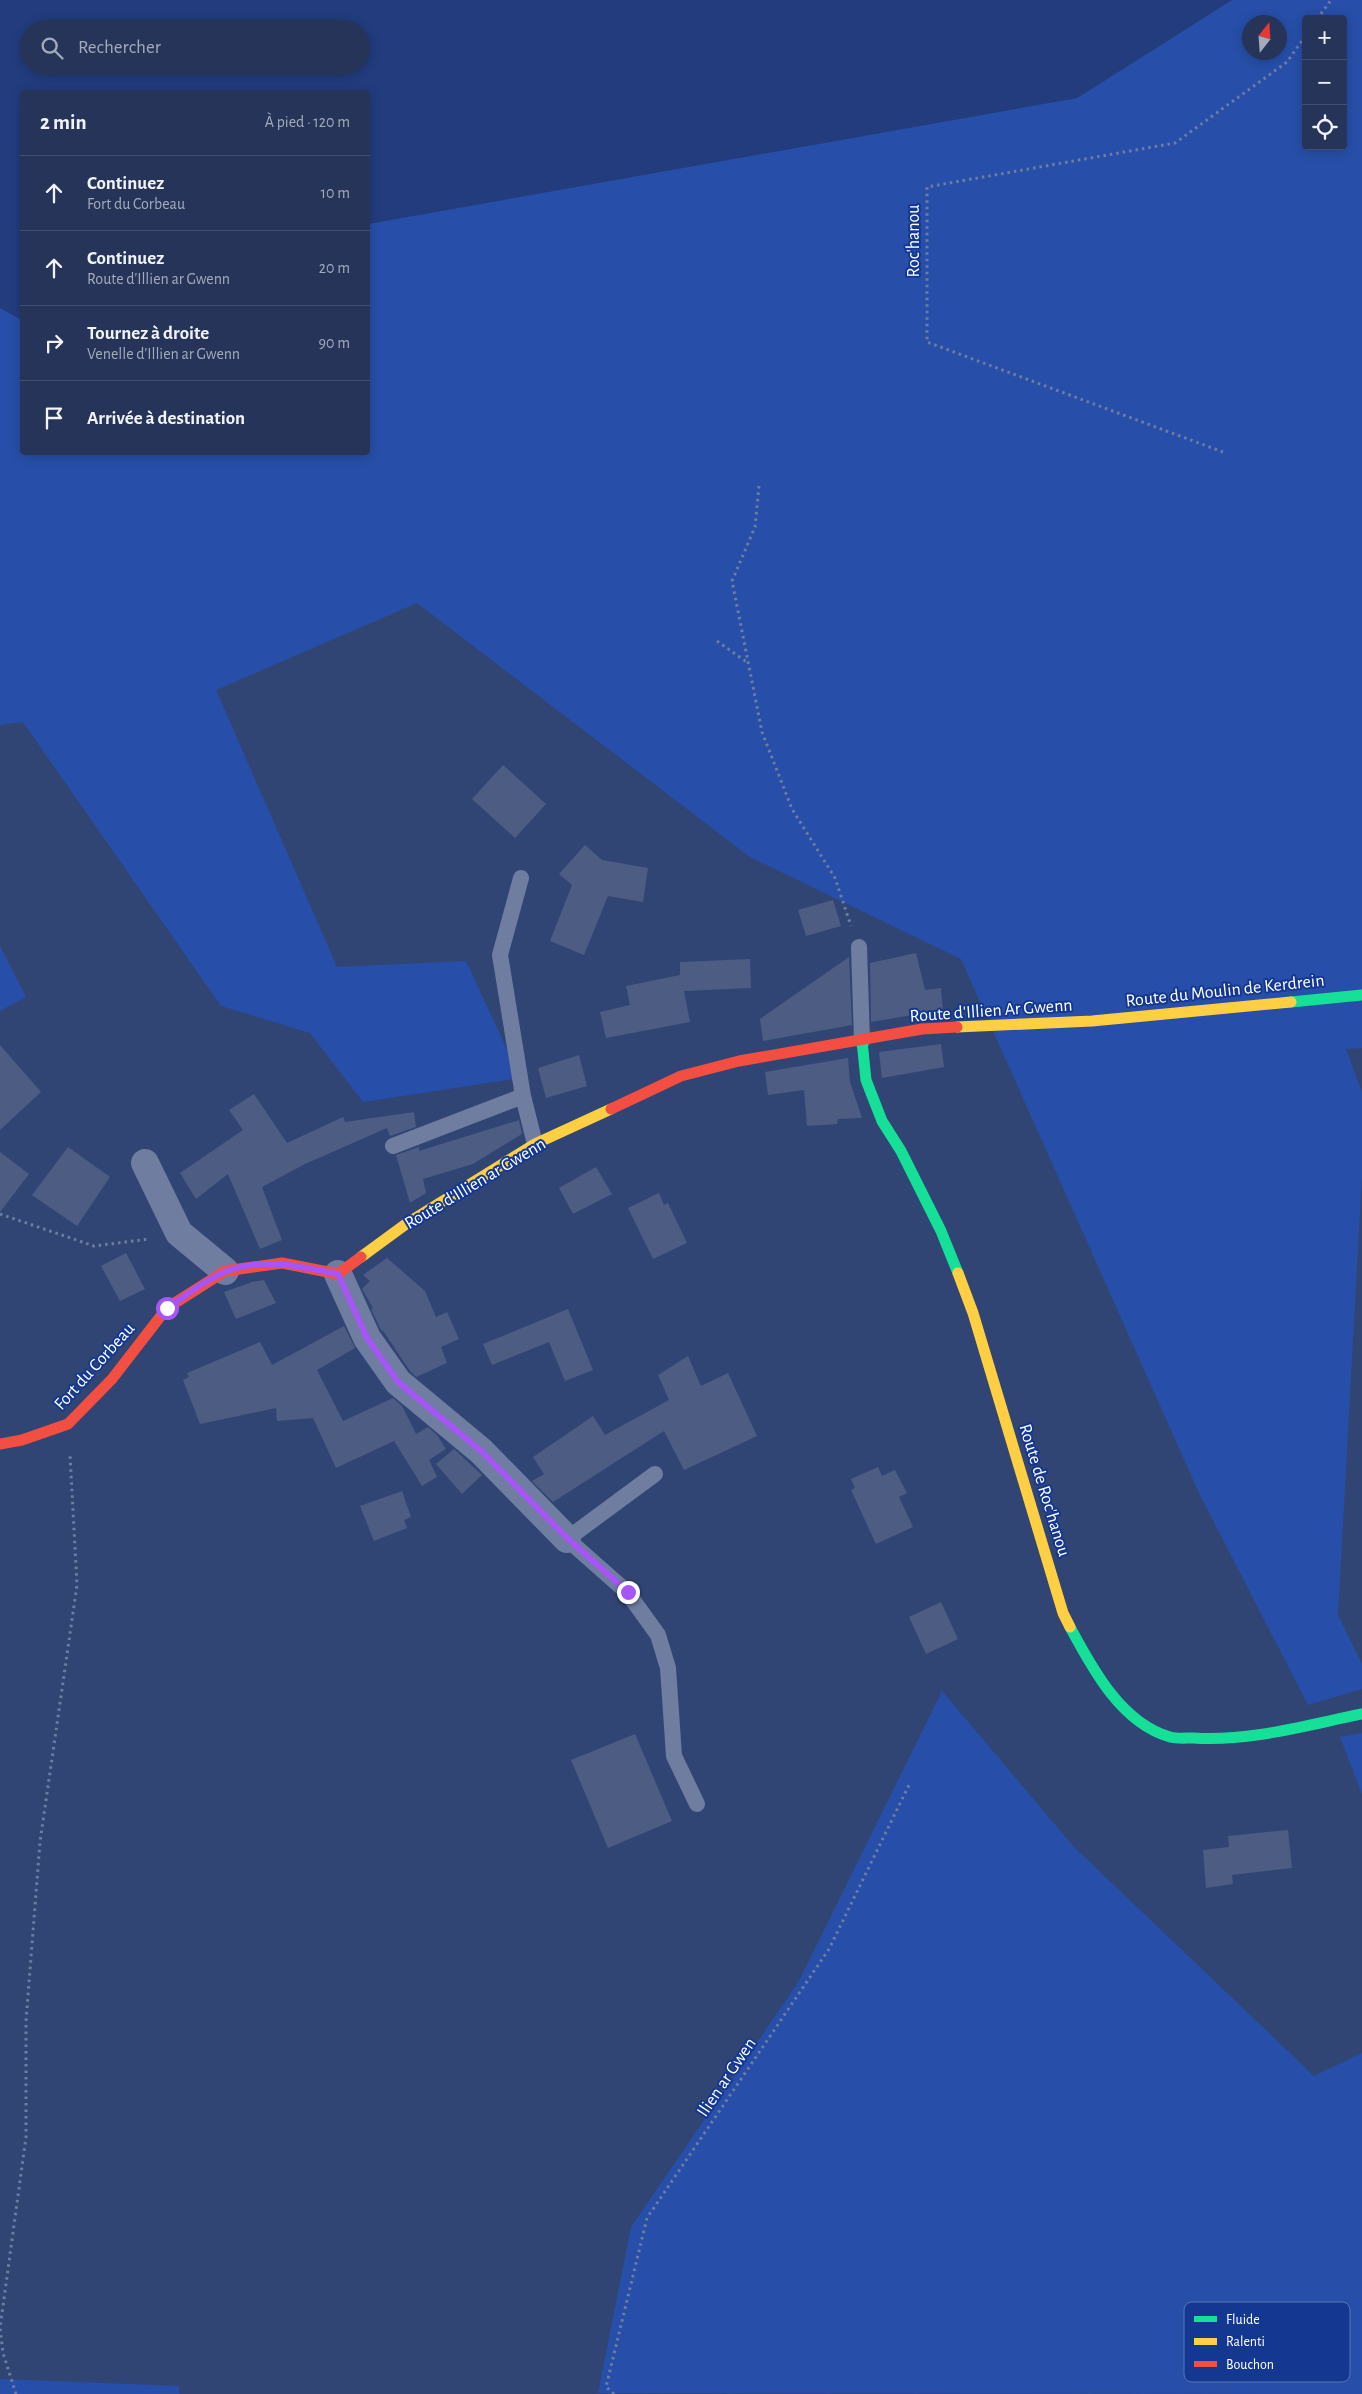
<!DOCTYPE html>
<html lang="fr">
<head>
<meta charset="utf-8">
<style>
	body { margin:0; font-family:"Alegreya Sans",sans-serif; background:#2d3c5e; color:#f1f3f6 }
	.controls { position:absolute; right:15px; top:15px; display:grid; overflow:hidden; border-radius:5px; box-shadow:0 2px 12px #0003 }
	.controls button { width:45px; height:45px; display:grid; place-items:center; padding:0; border:0; border-bottom:1px solid #424f6e; background:#253458; color:#f1f3f6; font:25px sans-serif }
	.compass { position:absolute; left:1242px; top:15px; width:45px; height:45px; border-radius:50%; background:#253458; box-shadow:0 2px 12px #0003; rotate:17deg }
	.stop { position:absolute; width:15px; height:15px; margin:-11px; border:4px solid #a855f7; border-radius:50%; background:#fff }
	.stop.end { background:#a855f7; border-color:#fff; box-shadow:0 1px 5px #0008 }
	.list { margin:0; padding:0; list-style:none }
	h2 { display:flex; justify-content:space-between; align-items:center; height:65px; margin:0; padding:0 20px; font-size:21px }
	h2 small { font-size:16px; font-weight:400; color:#a3aaba }
	.list li { display:grid; grid-template-columns:32px 1fr auto; gap:15px; align-items:center; box-sizing:border-box; height:75px; padding:0 20px; border-top:1px solid #424f6e }
	.list b { display:block; font-size:19px; white-space:nowrap }
	.list p { margin:0; font-size:16px; white-space:nowrap; color:#a3aaba }
	.list em { font-size:16px; font-style:normal; color:#a3aaba }
	.icon { flex:none; width:28px; height:28px; fill:none; stroke:currentColor; stroke-width:2; stroke-linecap:round; stroke-linejoin:round }
	.map { position:relative; flex:none; width:1362px; height:2394px; overflow:hidden }
	.search { position:absolute; background:#253458; box-shadow:0 2px 12px #0003; left:20px; top:20px; width:350px; height:55px; display:flex; align-items:center; gap:12px; box-sizing:border-box; padding:0 18px; border-radius:28px; color:#a3aaba; font-size:19px }
	.panel { position:absolute; background:#253458; box-shadow:0 2px 12px #0003; left:20px; top:90px; width:350px; height:365px; border-radius:5px }
	.map>svg:first-child { display:block }
</style>
</head>
<body>
<div class="map">
<svg width="1362" height="2394" viewBox="0 0 1362 2394">
	<rect width="100%" height="100%" fill="#314575"/>
	<path fill="#274fa9" fill-rule="evenodd" d="M1232 0H1362V1048L1346 1049 1362 1092V1175L1338 1615 1362 1664V1689L1308 1705 1199 1493 961 959 750 857 417 603 216 690 337 967 466 961 520 1078 363 1102 310 1033 221 1006 23 722 0 725V308L22 320V452H368V224L1077 98ZM1306 19H1343V146H1306ZM1250 22H1280V52H1250Z
		M0 946 26 997 0 1011Z
		M942 1691 1074 1847 1314 2076 1362 2053V2394L598 2393 631 2227 799 1981Z
		M1362 1733V1794L1340 1737Z
		M0 2379 179 2386V2394H0Z"/>
	<path fill="#223c7e" fill-rule="evenodd" d="M0 0H1232L1077 98 368 224V92H22V320L0 308ZM29 29H361V66H29Z"/>
	<path fill="#4c5c83" d="M503 765 546 804 515 838 472 799Z
		M585 845 602 860 648 868 643 902 608 896 584 955 550 941 572 885 559 874Z
		M833 900 841 926 806 936 798 910Z
		M916 953 925 990 941 988 943 1012 919 1014 871 1022 870 963Z
		M849 957 852 1025 763 1041 760 1019Z
		M750 959 751 988 684 991 690 1022 606 1038 600 1012 630 1005 626 986 680 975V962Z
		M941 1044 944 1067 882 1078 879 1052Z
		M0 1045 41 1092 0 1130Z
		M579 1055 587 1086 546 1098 538 1068Z
		M848 1058 850 1082 862 1118 838 1119 837 1124 807 1126 804 1090 768 1095 765 1072Z
		M254 1094 287 1143 343 1117 345 1122 414 1112 416 1127 390 1136 387 1128 305 1164 262 1187 282 1240 260 1249 228 1174 196 1199 180 1173 243 1130 229 1110Z
		M519 1120 522 1134 473 1164 423 1179 426 1193 410 1203 396 1155 419 1147V1151Z
		M68 1147 110 1177 77 1226 32 1195Z
		M0 1152 29 1174 0 1212Z
		M596 1167 612 1194 573 1214 559 1188Z
		M659 1193 664 1205 668 1203 687 1243 653 1259 628 1208Z
		M126 1253 145 1289 120 1301 101 1266Z
		M387 1258 425 1291 436 1317 447 1312 459 1339 441 1347 447 1363 416 1377 410 1371 384 1332 381 1330 371 1309 373 1308 362 1289 370 1281 363 1275Z
		M264 1280 276 1303 236 1319 224 1292 252 1282Z
		M568 1309 593 1370 565 1381 549 1342 492 1365 483 1344Z
		M344 1326 355 1348 317 1370 343 1421 393 1398 402 1406 416 1434 428 1427 437 1435 446 1449 429 1460 437 1477 422 1486 394 1441 336 1468 313 1418 277 1421 276 1408 200 1424 183 1380 189 1377 187 1373 260 1342 272 1365Z
		M688 1356 701 1386 728 1373 757 1436 684 1470 664 1431 553 1502 532 1481 544 1474 533 1457 593 1416 605 1435 669 1400 658 1375Z
		M454 1449 482 1475 462 1494 436 1464Z
		M878 1467 882 1476 895 1470 907 1493 899 1497 913 1527 876 1544 851 1490 855 1488 851 1479Z
		M402 1491 411 1517 404 1520 407 1528 374 1541 360 1506Z
		M941 1602 958 1639 926 1654 909 1617Z
		M635 1734 672 1821 608 1848 571 1760Z
		M1288 1830 1292 1868 1232 1875 1233 1884 1206 1888 1203 1850 1229 1847 1228 1836Z"/>
	<g fill="none" stroke-linecap="round" stroke-linejoin="round">
		<path stroke="#6e7da0" stroke-width="3" stroke-dasharray="2.5 4" stroke-linecap="butt" d="M1317 19 1331 0
			M1223 452 927 342V187L1175 143 1287 62 1306 35
			M759 486 755 527 732 581 762 732 792 809 835 878 851 926
			M717 641 748 663
			M0 1214 94 1246 149 1239
			M16 2394 3 2353 0 2328 26 2137V2021L40 1842 77 1585 70 1455
			M614 2394 606 2387 647 2218 829 1949 909 1785"/>
		<path stroke="#6e7da0" stroke-width="16" d="M521 878 500 955 523 1096 535 1144
			M859 947 862 1041
			M393 1146 523 1096
			M655 1474 567 1539 627 1592 658 1635 668 1668 674 1756 697 1804"/>
		<path stroke="#6e7da0" stroke-width="28" d="M145 1163 179 1233 225 1271
			M338 1274 367 1338 398 1382 481 1451 567 1539"/>
		<path stroke="#16e098" stroke-width="11" d="M1291 1002 1362 995
			M862 1041 866 1080 882 1121 901 1151 941 1231 958 1273
			M1070 1627C1092 1668 1121 1723 1170 1737 1177 1739 1186 1738 1193 1738 1249 1742 1307 1725 1362 1714"/>
		<path stroke="#ffcf43" stroke-width="11" d="M957 1027 1092 1021 1291 1002
			M361 1257 406 1224 535 1144 611 1109
			M958 1273 973 1313 1063 1613 1070 1627"/>
		<path stroke="#f24e42" stroke-width="11" d="M611 1109 681 1076 739 1061 922 1029 957 1027
			M0 1444 22 1440 68 1424 112 1379 167 1308 225 1271 282 1263 338 1274 361 1257"/>
	</g>
	<g fill="none" stroke-linecap="round" stroke-linejoin="round">
		<path stroke="#a855f7" stroke-width="6" d="M167 1308C186 1296 206 1279 227 1271 263 1257 302 1267 338 1274L367 1338 398 1382 481 1451 567 1538 628 1592"/>
	</g>
	<g text-anchor="middle" stroke-width="4" stroke-linejoin="round" paint-order="stroke">
		<g font-size="18" fill="#fff" stroke="#143892">
			<text transform="translate(913 241) rotate(-90)" y="6">Roc'hanou</text>
			<text transform="translate(1225 990) rotate(-6)" y="6">Route du Moulin de Kerdrein</text>
			<text transform="translate(991 1010) rotate(-4)" y="6">Route d'Illien Ar Gwenn</text>
			<text transform="translate(475 1183) rotate(-31)" y="6">Route d'Illien ar Gwenn</text>
			<text transform="translate(94 1366) rotate(-48)" y="6">Fort du Corbeau</text>
			<text transform="translate(1045 1490) rotate(73)" y="6">Route de Roc'hanou</text>
			<text transform="translate(726 2077) rotate(-56)" y="6">Ilien ar Gwen</text>
		</g>
	</g>
	<rect x="1184" y="2302" width="166" height="80" rx="8" fill="#143892" stroke="#5a74b3" stroke-width="1"/>
	<rect x="1194" y="2316" width="23" height="6" fill="#16e098"/>
	<rect x="1194" y="2338" width="23" height="7" fill="#ffcf43"/>
	<rect x="1194" y="2361" width="23" height="6" fill="#f24e42"/>
	<g font-size="14" fill="#fff">
		<text x="1226" y="2324">Fluide</text>
		<text x="1226" y="2346">Ralenti</text>
		<text x="1226" y="2369">Bouchon</text>
	</g>
</svg>
<div class="controls">
<button>+</button>
<button>−</button>
<button><svg class="icon" aria-label="locate" viewBox="0 0 24 24"><circle cx="12" cy="12" r="6"/><path d="M12 2v4M12 18v4M2 12h4M18 12h4"/></svg></button>
</div>
<svg class="compass" viewBox="-18 -18 36 36"><path d="M0-13l5 13h-10z" fill="#e53935"/><path d="M0 13l5-13h-10z" fill="#a3aaba"/></svg>
<div class="stop" style="left:167px;top:1308px"></div>
<div class="stop end" style="left:628px;top:1592px"></div>
<div class="search"><svg class="icon" aria-label="search" viewBox="0 0 24 24"><circle cx="10" cy="10" r="6"/><path d="M15 15l6 6"/></svg>Rechercher</div>
<section class="panel">
<h2>2 min<small>À pied · 120 m</small></h2>
<ul class="list">
<li><svg class="icon" aria-label="ahead" viewBox="0 0 24 24"><path d="M12 20V5M6 11l6-6 6 6"/></svg><div><b>Continuez</b><p>Fort du Corbeau</p></div><em>10 m</em></li>
<li><svg class="icon" aria-label="ahead" viewBox="0 0 24 24"><path d="M12 20V5M6 11l6-6 6 6"/></svg><div><b>Continuez</b><p>Route d'Illien ar Gwenn</p></div><em>20 m</em></li>
<li><svg class="icon" aria-label="right" viewBox="0 0 24 24"><path d="M7 20v-9h11M14 6l5 5-5 5"/></svg><div><b>Tournez à droite</b><p>Venelle d'Illien ar Gwenn</p></div><em>90 m</em></li>
<li><svg class="icon" aria-label="arrive" viewBox="0 0 24 24"><path d="M6 21V4h12l-3 4 3 4H6"/></svg><div><b>Arrivée à destination</b></div></li>
</ul>
</section>
</div>
</body>
</html>
